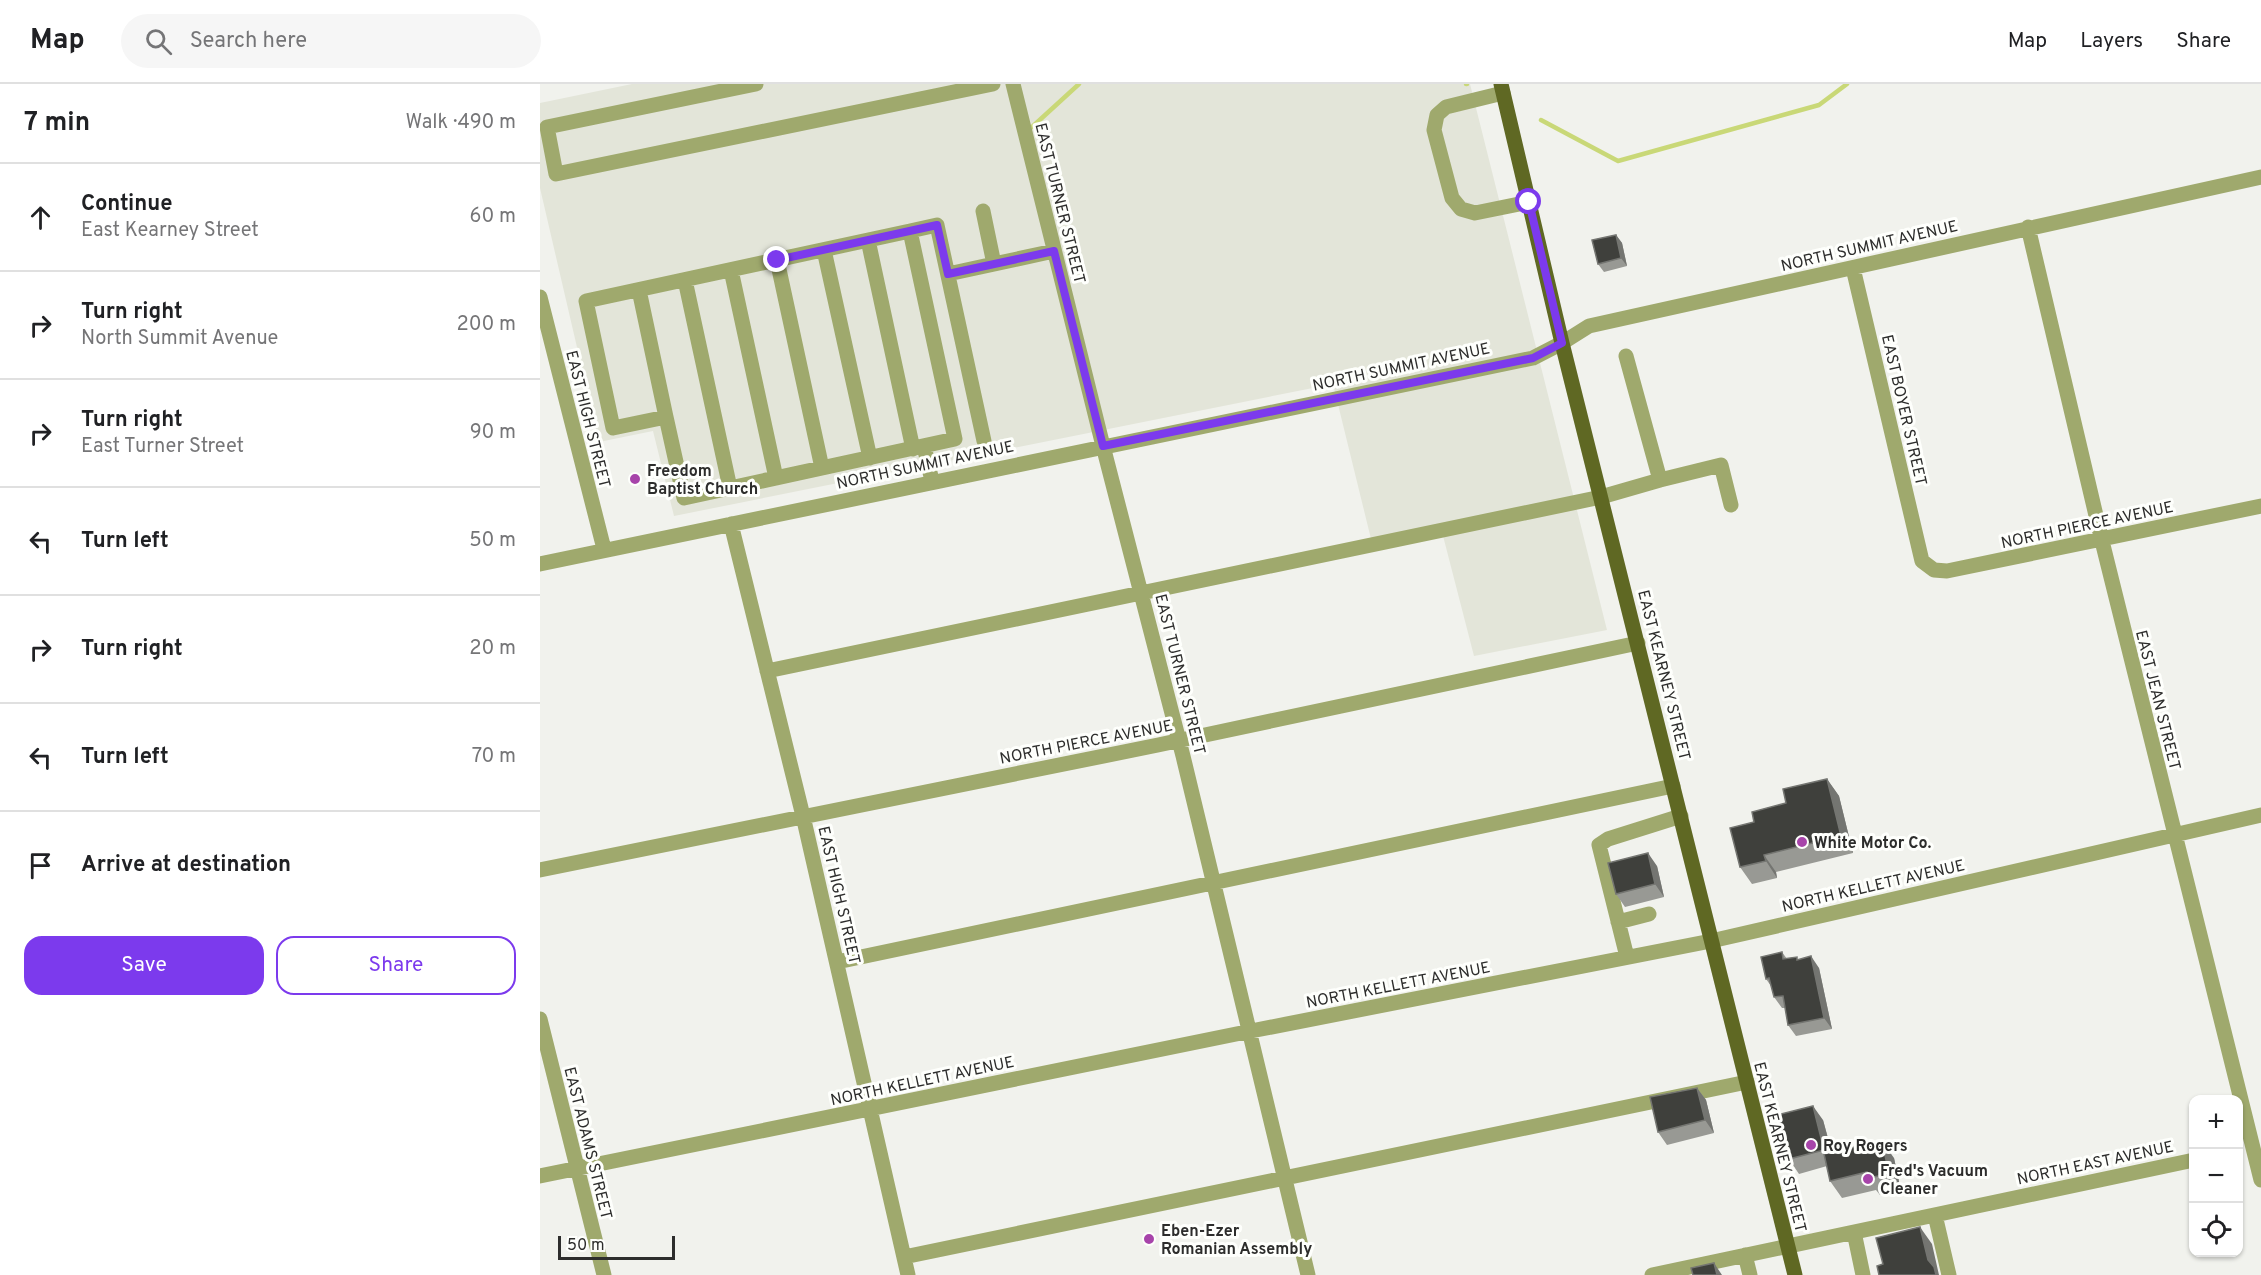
<!DOCTYPE html>
<html lang="en">
<head>
<meta charset="utf-8">
<style>
	body { margin:0; font-family:Overpass,sans-serif; background:#f6f6f6; color:#202124 }
	.controls { position:absolute; right:18px; bottom:18px; display:grid; overflow:hidden; border-radius:12px; box-shadow:0 2px 4px #0004 }
	.controls button { width:54px; height:54px; display:grid; place-items:center; padding:0; border:0; border-bottom:2px solid #e0e0e0; background:#fff; color:#202124; font:30px sans-serif }
	.scale { position:absolute; left:18px; bottom:15px; width:117px; box-sizing:border-box; padding-left:6px; border:3px solid #2d2d2c; border-top:0; font-size:16px; line-height:21px; white-space:nowrap; color:#2d2d2c; -webkit-text-stroke:4px #fefffc; paint-order:stroke }
	.stop { position:absolute; width:18px; height:18px; margin:-14px; border:4px solid #7c3aed; border-radius:50%; background:#fff }
	.stop.end { background:#7c3aed; border-color:#fff; box-shadow:0 2px 6px #0008 }
	.list { margin:0; padding:0; list-style:none }
	h2 { display:flex; justify-content:space-between; align-items:center; height:78px; margin:0; padding:0 24px; font-size:26px }
	h2 small { font-size:20px; font-weight:400; color:#757577 }
	.list li { display:grid; grid-template-columns:39px 1fr auto; gap:18px; align-items:center; box-sizing:border-box; height:108px; padding:0 24px; border-top:2px solid #e0e0e0 }
	.list b { display:block; font-size:22px; white-space:nowrap }
	.list p { margin:0; font-size:20px; white-space:nowrap; color:#757577 }
	.list em { font-size:20px; font-style:normal; color:#757577 }
	.actions { display:flex; gap:12px; padding:18px 24px }
	.actions a { flex:1; padding:14px 0; border:2px solid #7c3aed; border-radius:18px; text-align:center; font-size:21px; color:#7c3aed }
	.actions .main { background:#7c3aed; color:#fff }
	.icon { flex:none; width:33px; height:33px; fill:none; stroke:currentColor; stroke-width:2; stroke-linecap:round; stroke-linejoin:round }
	.map { position:relative; flex:none; width:1721px; height:1191px; overflow:hidden }
	header { display:flex; align-items:center; gap:36px; box-sizing:border-box; height:84px; padding:0 30px; background:#fff; border-bottom:2px solid #e0e0e0 }
	header strong { font-size:28px }
	nav { display:flex; gap:33px; margin-inline-start:auto; font-size:21px }
	.search { width:420px; height:54px; background:#f6f6f6; display:flex; align-items:center; gap:15px; box-sizing:border-box; padding:0 21px; border-radius:33px; color:#757577; font-size:22px }
	main { display:flex }
	aside { flex:1; background:#fff }
	.map>svg:first-child { display:block }
</style>
</head>
<body>
<header>
<strong>Map</strong>
<div class="search"><svg class="icon" aria-label="search" viewBox="0 0 24 24"><circle cx="10" cy="10" r="6"/><path d="M15 15l6 6"/></svg>Search here</div>
<nav><a>Map</a><a>Layers</a><a>Share</a></nav>
</header>
<main>
<aside>
<h2>7 min<small>Walk · 490 m</small></h2>
<ul class="list">
<li><svg class="icon" aria-label="ahead" viewBox="0 0 24 24"><path d="M12 20V5M6 11l6-6 6 6"/></svg><div><b>Continue</b><p>East Kearney Street</p></div><em>60 m</em></li>
<li><svg class="icon" aria-label="right" viewBox="0 0 24 24"><path d="M7 20v-9h11M14 6l5 5-5 5"/></svg><div><b>Turn right</b><p>North Summit Avenue</p></div><em>200 m</em></li>
<li><svg class="icon" aria-label="right" viewBox="0 0 24 24"><path d="M7 20v-9h11M14 6l5 5-5 5"/></svg><div><b>Turn right</b><p>East Turner Street</p></div><em>90 m</em></li>
<li><svg class="icon" aria-label="left" viewBox="0 0 24 24"><path d="M17 20v-9H6M10 6l-5 5 5 5"/></svg><div><b>Turn left</b></div><em>50 m</em></li>
<li><svg class="icon" aria-label="right" viewBox="0 0 24 24"><path d="M7 20v-9h11M14 6l5 5-5 5"/></svg><div><b>Turn right</b></div><em>20 m</em></li>
<li><svg class="icon" aria-label="left" viewBox="0 0 24 24"><path d="M17 20v-9H6M10 6l-5 5 5 5"/></svg><div><b>Turn left</b></div><em>70 m</em></li>
<li><svg class="icon" aria-label="arrive" viewBox="0 0 24 24"><path d="M6 21V4h12l-3 4 3 4H6"/></svg><div><b>Arrive at destination</b></div></li>
</ul>
<div class="actions"><a class="main">Save</a><a>Share</a></div>
</aside>
<div class="map">
<svg width="1721" height="1191" viewBox="0 0 1721 1191">
	<rect width="100%" height="100%" fill="#f1f2ed"/>
	<path fill="#e3e5d9" d="M92 0H930L1067 546 934 572 901 444 832 459 793 300 134 432 113 347 59 358 0 104V19Z"/>
	<g fill="none" stroke-linecap="round" stroke-linejoin="round">
		<path stroke="#c9d877" stroke-width="4.5" d="M926 0H927
			M1001 36 1078 77 1279 21 1307 0
			M492 43 539 0"/>
		<path stroke="#9fa96d" stroke-width="15" d="M216 0 7 43 16 90 453 0
			M473 0 563 362 643 672 768 1191
			M963 9 906 23 897 31 894 46 912 114 921 125 935 129 989 118
			M443 127 454 180
			M1488 143 1562 457 1721 1096
			M370 147 46 217 73 344 126 333 144 414 415 355 370 147 397 141 444 357
			M328 156 373 365
			M284 166 330 374
			M237 176 282 384
			M1313 184 1382 477 1394 486 1407 487 1721 422
			M191 186 236 394
			M408 190 514 167
			M145 196 190 404
			M99 206 126 333
			M0 213 64 465
			M384 362 392 397
			M1120 396 1181 381 1191 421
			M191 440 263 732 368 1191
			M0 480 993 274 1022 259 1049 242 1721 93
			M227 587 1061 413 1120 396 1086 272
			M0 786 618 661 1098 559
			M1078 838 1109 830
			M1087 873 1059 761 1068 755 1141 732
			M297 878 1133 702
			M0 935 64 1191
			M0 1092 711 947 1171 857 1721 731
			M1395 1131 1409 1191
			M1314 1148 1323 1191
			M1205 1171 1210 1191
			M364 1173 1207 998
			M1112 1191 1654 1076"/>
		<path stroke="#5f6823" stroke-width="15" d="M961 0 1022 259 1255 1191"/>
	</g>
	<path fill="#989994" d="M1076 151 1082 159 1087 182 1064 188 1058 180Z
		M1287 695 1299 712 1313 769 1236 788 1237 794 1212 800 1200 783 1214 738Z
		M1117 782 1124 813 1085 823 1076 810Z
		M1242 868 1247 875 1258 876 1279 884 1292 945 1256 952 1248 941 1245 924H1242L1234 913 1231 902 1226 895Z
		M1157 1004 1166 1016 1174 1049 1127 1061 1118 1048Z
		M1283 1036 1292 1068 1354 1074 1361 1107 1340 1111 1336 1106 1302 1114 1290 1097 1287 1082 1259 1090 1249 1075Z"/>
	<path fill="#747571" d="M1076 151 1082 159 1087 182 1081 174Z
		M1287 695 1299 712 1313 769 1301 752Z
		M1108 769 1117 782 1124 813 1115 800Z
		M1224 771 1236 788 1237 794 1226 777Z
		M1271 872 1279 884 1292 945 1284 934Z
		M1157 1004 1166 1016 1174 1049 1165 1036Z
		M1273 1022 1283 1036 1295 1081 1284 1066Z
		M1342 1057 1354 1074 1361 1107 1349 1090Z
		M1380 1143 1392 1160 1399 1191H1396L1388 1176Z
		M1174 1179 1182 1191H1177Z"/>
	<path fill="#3f403c" stroke="#747571" stroke-width="1.5" d="M1076 151 1081 174 1058 180 1052 156Z
		M1287 695 1301 752 1224 771 1226 777 1200 783 1190 744 1214 738 1212 728 1246 719 1243 705Z
		M1108 769 1115 800 1076 810 1068 779Z
		M1242 868 1243 875 1257 873V876L1271 872 1284 934 1248 941 1243 912 1234 913 1229 894 1226 895 1221 873Z
		M1157 1004 1165 1036 1118 1048 1110 1013Z
		M1273 1022 1284 1066 1249 1075 1237 1031Z
		M1342 1057 1349 1090 1328 1094 1327 1088 1290 1097 1284 1070Z
		M1380 1143 1388 1176 1394 1183 1396 1191H1339L1337 1182 1343 1180 1336 1154Z
		M1174 1179 1177 1191H1153L1151 1184Z"/>
	<g fill="none" stroke-linecap="round" stroke-linejoin="round">
		<path stroke="#7c3aed" stroke-width="8" d="M237 176 397 141 408 190 514 167 563 362 993 274 1022 259 989 118"/>
	</g>
	<g fill="#a744aa" stroke="#fefffc" stroke-width="2">
		<circle cx="95" cy="395" r="6"/>
		<circle cx="1262" cy="758" r="6"/>
		<circle cx="1271" cy="1061" r="6"/>
		<circle cx="1328" cy="1095" r="6"/>
		<circle cx="609" cy="1155" r="6"/>
	</g>
	<g text-anchor="middle" stroke-width="6" stroke-linejoin="round" paint-order="stroke">
		<g font-size="16" fill="#2d2d2c" stroke="#fefffc">
			<text transform="translate(521 119) rotate(76)" y="6">EAST TURNER STREET</text>
			<text transform="translate(1329 161) rotate(-13)" y="6">NORTH SUMMIT AVENUE</text>
			<text transform="translate(861 282) rotate(-12)" y="6">NORTH SUMMIT AVENUE</text>
			<text transform="translate(1365 326) rotate(77)" y="6">EAST BOYER STREET</text>
			<text transform="translate(49 335) rotate(76)" y="6">EAST HIGH STREET</text>
			<text transform="translate(385 380) rotate(-12)" y="6">NORTH SUMMIT AVENUE</text>
			<text transform="translate(1547 440) rotate(-12)" y="6">NORTH PIERCE AVENUE</text>
			<text transform="translate(641 590) rotate(76)" y="6">EAST TURNER STREET</text>
			<text transform="translate(1125 591) rotate(76)" y="6">EAST KEARNEY STREET</text>
			<text transform="translate(1619 616) rotate(76)" y="6">EAST JEAN STREET</text>
			<text transform="translate(546 657) rotate(-11)" y="6">NORTH PIERCE AVENUE</text>
			<text transform="translate(1333 801) rotate(-13)" y="6">NORTH KELLETT AVENUE</text>
			<text transform="translate(300 811) rotate(77)" y="6">EAST HIGH STREET</text>
			<text transform="translate(858 900) rotate(-11)" y="6">NORTH KELLETT AVENUE</text>
			<text transform="translate(382 996) rotate(-12)" y="6">NORTH KELLETT AVENUE</text>
			<text transform="translate(49 1059) rotate(76)" y="6">EAST ADAMS STREET</text>
			<text transform="translate(1241 1063) rotate(76)" y="6">EAST KEARNEY STREET</text>
			<text transform="translate(1555 1078) rotate(-12)" y="6">NORTH EAST AVENUE</text>
		</g>
		<g font-size="16" font-weight="bold" fill="#2d2d2c" stroke="#fefffc" text-anchor="start">
			<text x="107" y="392">Freedom<tspan x="107" dy="18">Baptist Church</tspan></text>
			<text x="1274" y="764">White Motor Co.</text>
			<text x="1283" y="1067">Roy Rogers</text>
			<text x="1340" y="1092">Fred's Vacuum<tspan x="1340" dy="18">Cleaner</tspan></text>
			<text x="621" y="1152">Eben-Ezer<tspan x="621" dy="18">Romanian Assembly</tspan></text>
		</g>
	</g>
</svg>
<div class="controls">
<button>+</button>
<button>−</button>
<button><svg class="icon" aria-label="locate" viewBox="0 0 24 24"><circle cx="12" cy="12" r="6"/><path d="M12 2v4M12 18v4M2 12h4M18 12h4"/></svg></button>
</div>
<div class="scale">50 m</div>
<div class="stop" style="left:989px;top:118px"></div>
<div class="stop end" style="left:237px;top:176px"></div>
</div>
</main>
</body>
</html>
